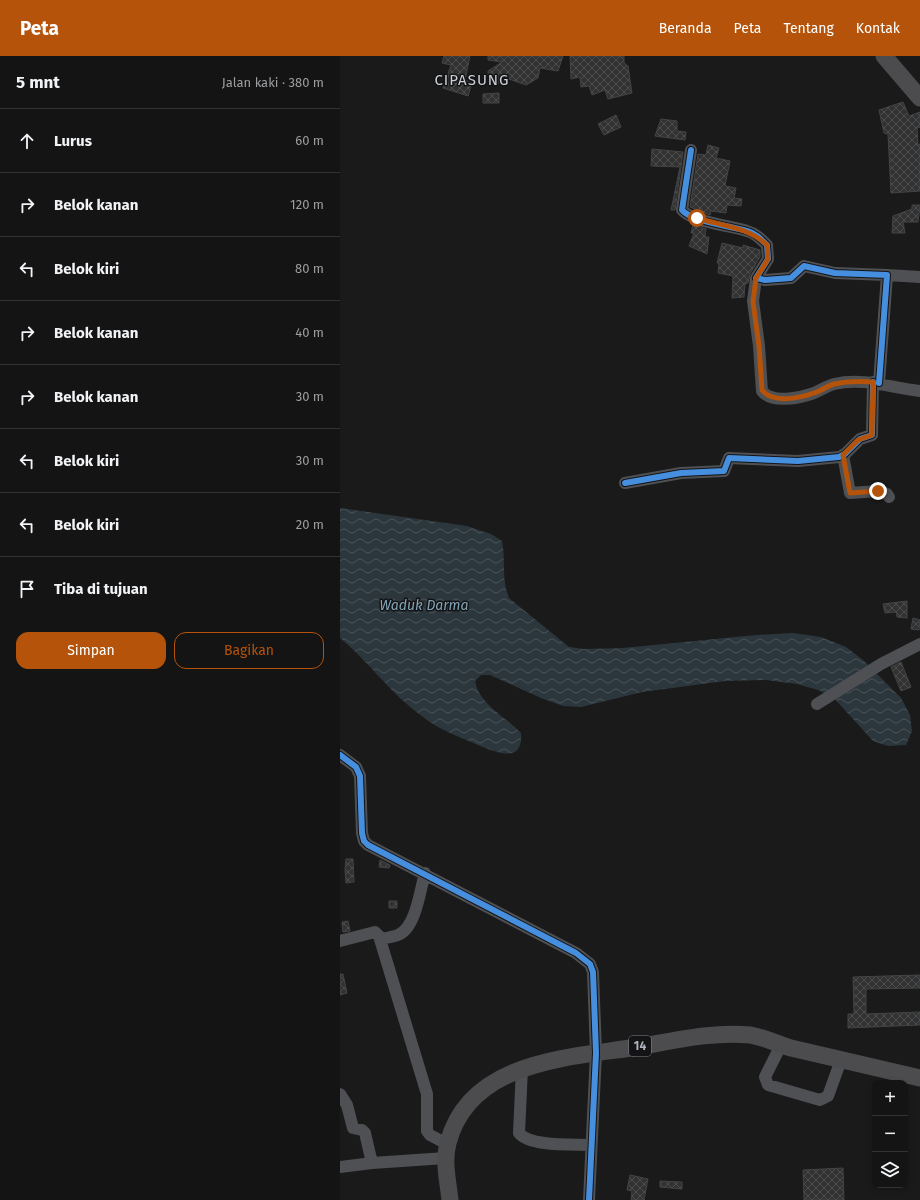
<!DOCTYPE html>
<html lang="id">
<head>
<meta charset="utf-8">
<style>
	body { margin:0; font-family:"Fira Sans",sans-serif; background:#212122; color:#f1f3f6 }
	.controls { position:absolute; right:12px; bottom:12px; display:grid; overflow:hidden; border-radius:8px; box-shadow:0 2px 6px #0003 }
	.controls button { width:36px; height:36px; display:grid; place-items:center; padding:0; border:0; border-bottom:1px solid #333334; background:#141414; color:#f1f3f6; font:20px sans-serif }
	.stop { position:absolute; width:12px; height:12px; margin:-9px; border:3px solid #b45309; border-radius:50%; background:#fff }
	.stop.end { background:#b45309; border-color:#fff; box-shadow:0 1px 4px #0008 }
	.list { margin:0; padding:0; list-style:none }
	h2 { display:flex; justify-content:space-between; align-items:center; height:52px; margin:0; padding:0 16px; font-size:17px }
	h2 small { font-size:13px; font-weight:400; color:#9d9ea0 }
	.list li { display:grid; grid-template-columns:26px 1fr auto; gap:12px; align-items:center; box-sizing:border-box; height:64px; padding:0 16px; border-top:1px solid #333334 }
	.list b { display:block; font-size:15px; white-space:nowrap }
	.list em { font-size:13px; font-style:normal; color:#9d9ea0 }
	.actions { display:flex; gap:8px; padding:12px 16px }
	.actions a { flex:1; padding:9px 0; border:1px solid #b45309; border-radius:12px; text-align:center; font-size:14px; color:#b45309 }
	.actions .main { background:#b45309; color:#fff }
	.icon { flex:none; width:22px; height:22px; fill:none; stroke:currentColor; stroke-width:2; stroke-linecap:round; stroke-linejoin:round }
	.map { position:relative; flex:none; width:580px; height:1144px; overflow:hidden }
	header { display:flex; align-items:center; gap:24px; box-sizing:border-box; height:56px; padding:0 20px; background:#b45309; color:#fff }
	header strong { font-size:19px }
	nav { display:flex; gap:22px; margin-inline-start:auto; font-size:14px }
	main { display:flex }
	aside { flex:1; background:#141414 }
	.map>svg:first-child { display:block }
</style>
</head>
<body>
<header>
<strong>Peta</strong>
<nav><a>Beranda</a><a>Peta</a><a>Tentang</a><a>Kontak</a></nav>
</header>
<main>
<aside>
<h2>5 mnt<small>Jalan kaki · 380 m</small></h2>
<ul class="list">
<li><svg class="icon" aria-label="ahead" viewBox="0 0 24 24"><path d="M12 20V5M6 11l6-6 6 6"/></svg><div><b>Lurus</b></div><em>60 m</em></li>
<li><svg class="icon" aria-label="right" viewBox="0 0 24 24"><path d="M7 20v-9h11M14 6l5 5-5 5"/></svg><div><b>Belok kanan</b></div><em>120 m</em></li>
<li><svg class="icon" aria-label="left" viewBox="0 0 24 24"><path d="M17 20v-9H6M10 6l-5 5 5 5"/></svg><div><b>Belok kiri</b></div><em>80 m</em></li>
<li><svg class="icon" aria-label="right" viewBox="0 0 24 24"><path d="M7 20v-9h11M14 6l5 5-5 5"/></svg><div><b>Belok kanan</b></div><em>40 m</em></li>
<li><svg class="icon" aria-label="right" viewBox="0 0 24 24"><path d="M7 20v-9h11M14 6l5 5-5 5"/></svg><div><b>Belok kanan</b></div><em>30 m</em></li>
<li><svg class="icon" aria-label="left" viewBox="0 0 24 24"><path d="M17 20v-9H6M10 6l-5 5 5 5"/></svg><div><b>Belok kiri</b></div><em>30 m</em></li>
<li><svg class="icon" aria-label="left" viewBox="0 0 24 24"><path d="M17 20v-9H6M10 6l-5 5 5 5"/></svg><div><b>Belok kiri</b></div><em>20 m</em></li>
<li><svg class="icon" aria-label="arrive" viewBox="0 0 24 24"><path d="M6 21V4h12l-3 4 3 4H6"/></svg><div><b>Tiba di tujuan</b></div></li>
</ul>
<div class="actions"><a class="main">Simpan</a><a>Bagikan</a></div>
</aside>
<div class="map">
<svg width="580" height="1144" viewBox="0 0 580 1144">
	<defs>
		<pattern id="water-waves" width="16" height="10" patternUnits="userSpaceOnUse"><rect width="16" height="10" fill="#2c373d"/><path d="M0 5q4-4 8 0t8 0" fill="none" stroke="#485257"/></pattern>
		<pattern id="building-cross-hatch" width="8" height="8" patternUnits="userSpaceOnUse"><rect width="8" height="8" fill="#323232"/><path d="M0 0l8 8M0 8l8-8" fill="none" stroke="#4d4d4e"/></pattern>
	</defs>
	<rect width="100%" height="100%" fill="#1a1a1a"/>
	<path fill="url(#water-waves)" d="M0 452 127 470 151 478 162 485C166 505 161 523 169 542L229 591 244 593 283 592 416 579 453 577 481 581 506 591 523 604 561 642 570 659 572 675 566 689 548 690 533 685 493 641 478 634 457 628 426 624 385 625 302 636 241 651 223 650 201 642 150 619H141L135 625C139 648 166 661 181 677 184 712 148 693 131 686 117 680 102 674 90 666 80 659 70 651 61 643 40 623 22 600 0 582Z"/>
	<path fill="url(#building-cross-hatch)" stroke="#424446" d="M104 0H130L125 24 132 27 128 40 103 32 111 9 102 7Z
		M148 0H223L218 15 200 12 198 22 186 29 169 23 166 29 149 25 148 15 162 6 148 4Z
		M230 0H284V7L288 10 292 37 268 43 265 34 252 39 249 30 241 31 240 21 231 23Z
		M159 37V47H143V38Z
		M563 46 569 60 580 56V71L577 72 578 89 580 88V135L551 137 548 78 544 77 539 54Z
		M276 59 281 71 264 79 258 68Z
		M321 63 337 65V75L346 76 345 84 315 80Z
		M368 89 379 92 376 102 390 105 385 130 396 132 394 142 402 143 401 150 387 149 386 157 371 155 370 159 350 151 358 98 366 99Z
		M312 93 343 96 335 154H331L340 111 311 110Z
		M572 149H580L578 166H563L565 177H552L553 160 572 153Z
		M353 169 366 173 365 181H369L367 198 349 190 354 177H351Z
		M382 187 403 192V189L420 194V201L410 218 408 227 405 228 404 241 392 242 393 220 378 217 379 207H377Z
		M567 545V562L557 561 556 556 545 557 543 548Z
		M573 562 580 564 579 574 571 573Z
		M561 606 571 631 561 635 551 611Z
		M6 803H13L14 826 6 827 5 814Z
		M40 804 50 809 49 812 39 811Z
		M49 845H57V852H49Z
		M8 865 10 875 3 876 2 866Z
		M0 918H3L7 937 0 939Z
		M580 919V932L526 933V958L580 956V969L508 972V958H514L513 921Z
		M503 1112 504 1144H464L463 1114Z
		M290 1119 308 1123 304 1144H291L292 1135 287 1134Z
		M320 1125 342 1126V1133L320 1131Z"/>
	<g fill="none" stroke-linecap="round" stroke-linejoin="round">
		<path stroke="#4e5053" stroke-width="12" d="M351 94 342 154C352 166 392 170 407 175 415 177 421 183 427 189L428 203 416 222 425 224 451 222 464 210 495 217 547 219 539 327
			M547 219 580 221
			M416 222 413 245 419 290 422 335C432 348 460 342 474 337 481 334 487 330 494 328 524 321 551 332 580 335
			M503 399 510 437 538 435 547 438 549 441
			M285 427 341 417 384 415 389 402 458 405 499 401 505 398 520 383 532 379 533 326
			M477 648 541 608 580 588
			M0 699 16 711 20 720 22 777 24 785 28 789 236 897 250 908 253 916 256 997 249 1144
			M40 883C46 882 53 881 58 879 76 872 80 834 85 817
			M0 885 35 876 39 880 87 1038V1075L90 1079 107 1088
			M441 989 425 1021 428 1029 480 1044 488 1040 501 1004
			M182 1012 179 1077C190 1091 234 1088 251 1089
			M0 1038 7 1049 13 1072 22 1074 25 1077 32 1107
			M0 1111 32 1107 106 1102"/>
		<path stroke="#4c4c4f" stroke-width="17" d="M544 0 580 42
			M110 1144C108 1125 103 1106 108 1087 129 1007 223 1002 291 992 329 986 371 975 410 979 424 981 437 988 451 992 494 1002 537 1012 580 1022"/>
		<g stroke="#141416" stroke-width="8">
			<path id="cycleway" d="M351 94 342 154C352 166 392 170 407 175 415 177 421 183 427 189L428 203 416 222 425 224 451 222 464 210 495 217 547 219 539 327
				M285 427 341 417 384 415 389 402 458 405 499 401 505 398 520 383 532 379 533 326
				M0 699 16 711 20 720 22 777 24 785 28 789 236 897 250 908 253 916 256 997 249 1144"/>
		</g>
		<use href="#cycleway" stroke="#468fdf" stroke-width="6"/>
	</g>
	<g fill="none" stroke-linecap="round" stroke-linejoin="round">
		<path stroke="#b45309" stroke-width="5" d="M357 162C382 170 408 171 427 189L428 203 416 222 413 246 419 290 422 334C432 348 460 342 474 337 481 335 487 330 494 328 507 325 520 325 533 326L532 379 518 384 503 399 510 437 538 435"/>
	</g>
	<g text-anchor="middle" stroke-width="3" stroke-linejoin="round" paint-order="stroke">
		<rect fill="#141416" stroke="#7e838a" stroke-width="1" x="289" y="980" width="22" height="20" rx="3"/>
		<g font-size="12" font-weight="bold" fill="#abb2bb">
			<text x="300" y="994">14</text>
		</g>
		<g font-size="14" font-style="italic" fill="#82a4b6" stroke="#141416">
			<text x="84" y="554">Waduk Darma</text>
		</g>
		<g font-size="15" letter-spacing="1" fill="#ccd0d7" stroke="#141416">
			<text x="132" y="29">CIPASUNG</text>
		</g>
	</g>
</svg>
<div class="controls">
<button>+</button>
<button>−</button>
<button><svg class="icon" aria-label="layers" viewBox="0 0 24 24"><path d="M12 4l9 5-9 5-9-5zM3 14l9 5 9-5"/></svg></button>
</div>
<div class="stop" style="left:357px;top:162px"></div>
<div class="stop end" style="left:538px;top:435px"></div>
</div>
</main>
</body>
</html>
